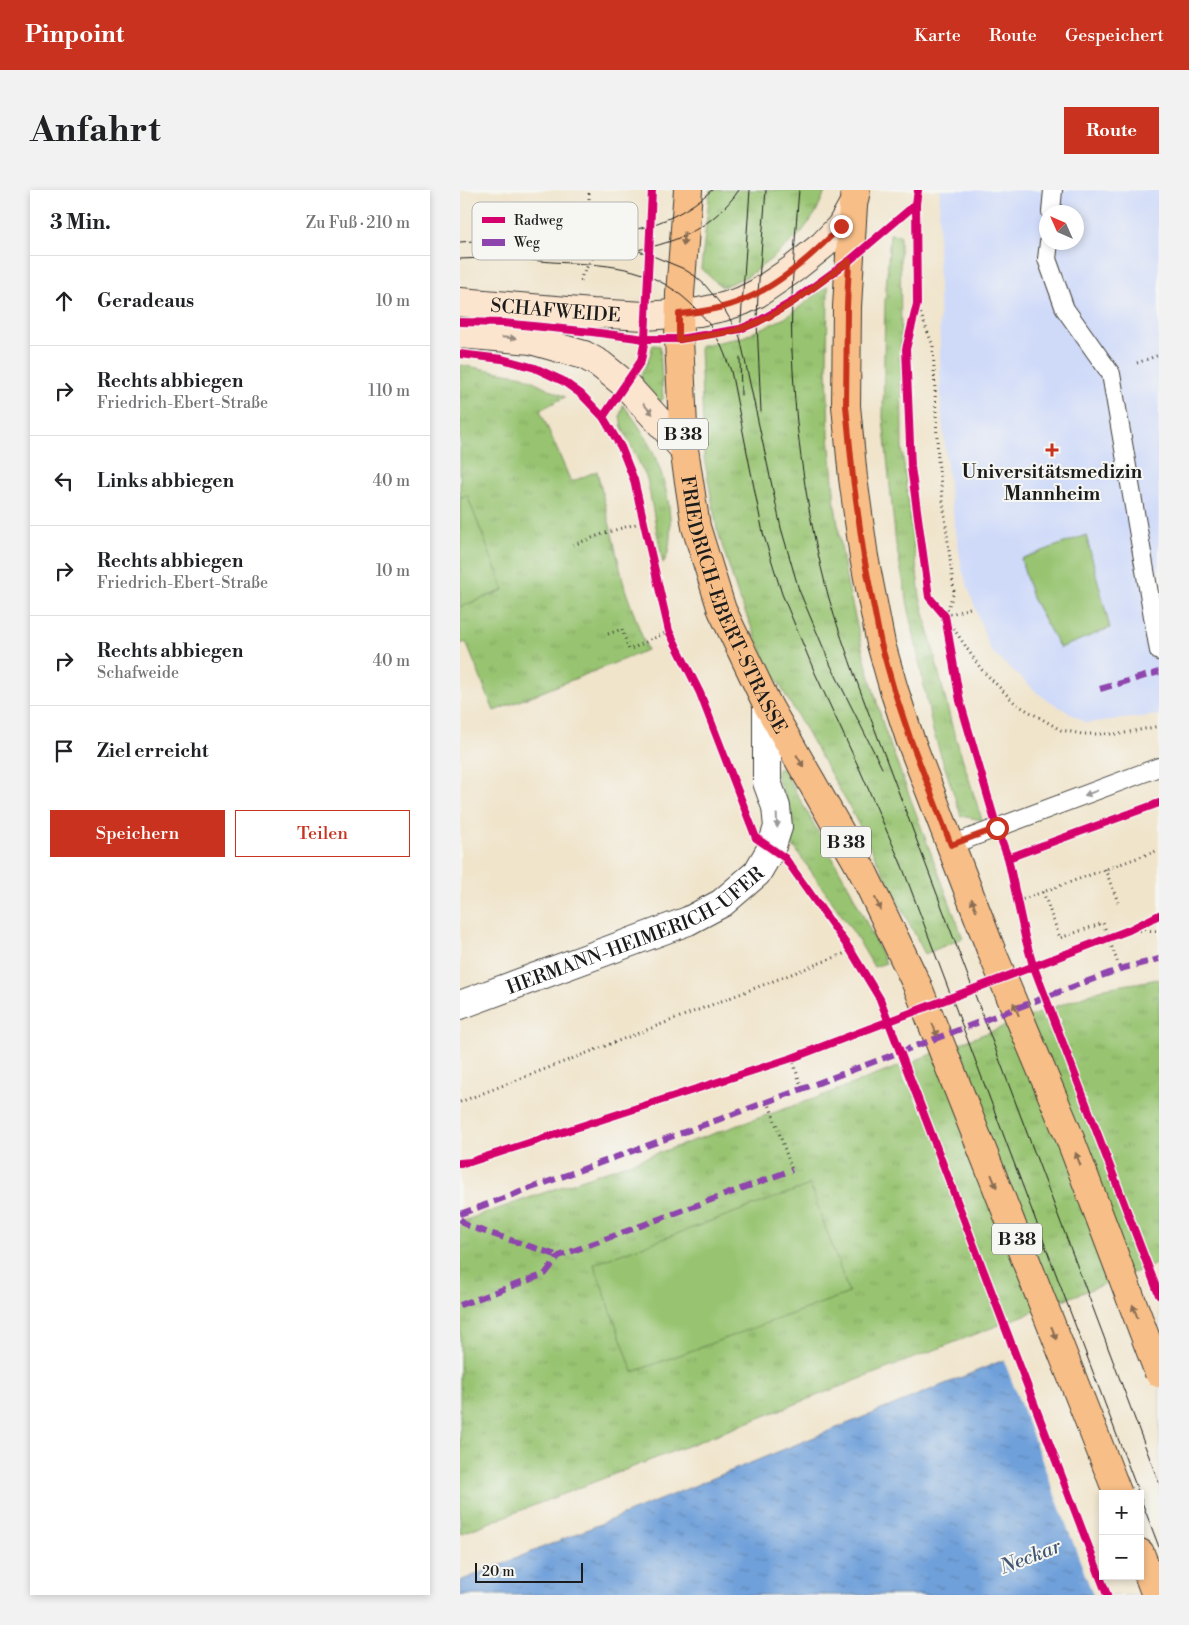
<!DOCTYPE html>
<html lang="de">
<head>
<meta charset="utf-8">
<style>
	body { margin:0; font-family:"Libre Bodoni",serif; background:#f2f2f2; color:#202124 }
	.controls { position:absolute; right:15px; bottom:15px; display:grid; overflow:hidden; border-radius:0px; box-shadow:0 2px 8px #0003 }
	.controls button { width:45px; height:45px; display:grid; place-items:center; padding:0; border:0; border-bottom:1px solid #e0e0e0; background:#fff; color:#202124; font:25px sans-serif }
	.compass { position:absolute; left:579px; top:15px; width:45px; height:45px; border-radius:50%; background:#fff; box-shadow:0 2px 8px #0003; rotate:315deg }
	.scale { position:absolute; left:15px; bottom:12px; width:108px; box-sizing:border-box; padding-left:5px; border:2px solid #1c1c1c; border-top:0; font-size:14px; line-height:18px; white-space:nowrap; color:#1c1c1c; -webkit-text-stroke:4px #f6f6f2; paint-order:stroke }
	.stop { position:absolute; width:15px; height:15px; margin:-11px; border:4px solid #c8321e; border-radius:50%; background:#fff }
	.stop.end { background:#c8321e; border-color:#fff; box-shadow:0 1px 5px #0008 }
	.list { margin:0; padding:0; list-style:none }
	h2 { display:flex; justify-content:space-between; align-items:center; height:65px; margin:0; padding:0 20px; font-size:21px }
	h2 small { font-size:16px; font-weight:400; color:#757577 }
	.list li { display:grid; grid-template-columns:32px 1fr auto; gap:15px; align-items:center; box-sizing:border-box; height:90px; padding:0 20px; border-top:1px solid #e0e0e0 }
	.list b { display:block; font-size:19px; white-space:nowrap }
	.list p { margin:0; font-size:16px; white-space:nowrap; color:#757577 }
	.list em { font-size:16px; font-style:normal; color:#757577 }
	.actions { display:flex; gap:10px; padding:15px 20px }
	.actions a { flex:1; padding:11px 0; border:1px solid #c8321e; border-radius:0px; text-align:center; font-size:18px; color:#c8321e }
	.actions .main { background:#c8321e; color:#fff }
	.icon { flex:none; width:28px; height:28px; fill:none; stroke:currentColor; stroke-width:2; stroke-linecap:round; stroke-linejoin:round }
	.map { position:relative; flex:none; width:699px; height:1405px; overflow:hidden; border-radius:0px }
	header { display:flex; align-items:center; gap:30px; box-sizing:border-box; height:70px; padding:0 25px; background:#c8321e; color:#fff }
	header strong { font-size:24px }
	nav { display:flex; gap:28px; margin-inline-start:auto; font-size:18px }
	.intro { display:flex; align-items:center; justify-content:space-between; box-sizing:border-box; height:120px; padding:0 30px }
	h1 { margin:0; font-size:35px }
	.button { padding:12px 22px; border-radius:0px; background:#c8321e; color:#fff; font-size:18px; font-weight:700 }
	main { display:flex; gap:30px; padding:0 30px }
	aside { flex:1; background:#fff; border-radius:0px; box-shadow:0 2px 8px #0003 }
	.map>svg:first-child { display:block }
</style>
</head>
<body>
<header>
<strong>Pinpoint</strong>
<nav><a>Karte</a><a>Route</a><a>Gespeichert</a></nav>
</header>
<div class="intro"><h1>Anfahrt</h1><a class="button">Route</a></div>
<main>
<aside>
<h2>3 Min.<small>Zu Fuß · 210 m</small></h2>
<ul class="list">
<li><svg class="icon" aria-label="ahead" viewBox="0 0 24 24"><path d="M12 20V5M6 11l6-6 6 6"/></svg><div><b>Geradeaus</b></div><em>10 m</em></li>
<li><svg class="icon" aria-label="right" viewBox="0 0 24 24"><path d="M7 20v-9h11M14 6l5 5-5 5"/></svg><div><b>Rechts abbiegen</b><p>Friedrich-Ebert-Straße</p></div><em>110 m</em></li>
<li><svg class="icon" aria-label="left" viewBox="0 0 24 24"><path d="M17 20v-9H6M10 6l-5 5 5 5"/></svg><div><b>Links abbiegen</b></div><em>40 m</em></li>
<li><svg class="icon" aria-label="right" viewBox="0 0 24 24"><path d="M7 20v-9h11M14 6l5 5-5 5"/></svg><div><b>Rechts abbiegen</b><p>Friedrich-Ebert-Straße</p></div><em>10 m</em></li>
<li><svg class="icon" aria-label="right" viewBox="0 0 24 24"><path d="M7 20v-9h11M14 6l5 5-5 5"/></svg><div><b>Rechts abbiegen</b><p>Schafweide</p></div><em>40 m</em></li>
<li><svg class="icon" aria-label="arrive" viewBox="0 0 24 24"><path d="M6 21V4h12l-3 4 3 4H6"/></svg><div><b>Ziel erreicht</b></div></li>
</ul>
<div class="actions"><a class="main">Speichern</a><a>Teilen</a></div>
</aside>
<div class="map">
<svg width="699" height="1405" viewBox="0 0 699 1405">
	<defs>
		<pattern id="grass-tufts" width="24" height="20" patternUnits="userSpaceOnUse" patternTransform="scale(1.25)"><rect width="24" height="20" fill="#98c471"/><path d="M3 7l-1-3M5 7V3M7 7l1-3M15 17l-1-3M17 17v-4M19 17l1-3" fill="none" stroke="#82a861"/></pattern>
		<pattern id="water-ripples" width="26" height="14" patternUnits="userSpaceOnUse" patternTransform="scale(1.25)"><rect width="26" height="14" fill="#70a0da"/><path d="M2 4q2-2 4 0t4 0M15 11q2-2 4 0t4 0" fill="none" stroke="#5b82b0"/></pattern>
	</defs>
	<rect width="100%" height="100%" fill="#f6f6f2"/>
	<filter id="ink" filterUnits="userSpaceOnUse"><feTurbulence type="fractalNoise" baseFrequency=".02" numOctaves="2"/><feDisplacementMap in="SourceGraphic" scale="10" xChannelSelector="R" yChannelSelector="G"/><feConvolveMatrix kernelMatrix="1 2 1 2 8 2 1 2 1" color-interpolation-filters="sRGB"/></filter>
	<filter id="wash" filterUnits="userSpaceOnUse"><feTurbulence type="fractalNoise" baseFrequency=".0096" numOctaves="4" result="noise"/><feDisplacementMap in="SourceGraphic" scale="20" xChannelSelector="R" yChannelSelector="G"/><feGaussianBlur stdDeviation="1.12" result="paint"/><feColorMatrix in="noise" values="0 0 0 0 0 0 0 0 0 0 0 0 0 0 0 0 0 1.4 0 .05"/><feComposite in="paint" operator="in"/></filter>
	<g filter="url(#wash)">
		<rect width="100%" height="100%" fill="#f0e4cb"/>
		<path fill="#cfdaf9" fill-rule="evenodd" d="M480 0H699V525L626 533 580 505 530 460 502 380 490 305 481 216 478 56ZM586 22H616V52H586Z"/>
		<path fill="url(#grass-tufts)" stroke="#5a7046" d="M250 0H366L355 24 341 43 310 70 288 86 262 97 241 79Z
			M430 44 440 45 442 258 460 407 492 536 522 630 501 626 473 541 436 355 423 228 425 113Z
			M368 96 367 179 369 245 375 315 386 388 405 470 425 541 503 748 465 764 389 616 305 469 278 405 257 339 244 267 240 156 283 147 325 128Z
			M193 155 200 156 203 209 201 211H198L180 187 190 166Z
			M0 175 63 186 105 207 80 220 111 292 137 281 165 399 187 460 34 521 6 452 0 454Z
			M163 215C193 250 213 300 210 347 209 357 209 365 203 373L187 289 162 237 160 226Z
			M318 579H323L391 701 426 773 414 777 396 746 330 651 331 621 316 586Z
			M699 789V1073L0 1344V1032L356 908 645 798Z"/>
		<path fill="#98c471" stroke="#5a7046" d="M7 305 44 400 0 417V308Z
			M626 345 650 438 600 458 572 408 561 369Z
			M350 995 389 1103 173 1182 134 1074Z"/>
		<path fill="url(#water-ripples)" stroke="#465e7b" fill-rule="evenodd" d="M699 1107V1405H0V1391ZM643 1304H680V1386H643Z"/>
		<path fill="#f0e4cb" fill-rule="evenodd" d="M699 1105V1405H633L543 1168ZM643 1304H680V1386H643Z"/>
	</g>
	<g filter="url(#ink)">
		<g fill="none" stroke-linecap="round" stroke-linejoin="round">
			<g stroke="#3c3a36" stroke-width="20">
				<path id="service" d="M591 22 593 0
					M589 52 587 69 605 119 651 184 699 461
					M491 655 699 577"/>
			</g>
			<g stroke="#3c3a36" stroke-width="30">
				<g id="minor">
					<path id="s1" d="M0 815 228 731 262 713 297 683 311 659 318 637 316 617 307 592V514"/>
				</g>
			</g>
			<g stroke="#3c3a36" stroke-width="30">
				<g id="secondary">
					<path id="s2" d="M0 112 132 123 185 126 239 122 263 117 282 111 298 103 333 79 363 55 381 36 393 15"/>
					<path d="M0 144 71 150 124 165 140 174 166 195 224 259"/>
				</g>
			</g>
			<g stroke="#3c3a36" stroke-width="30">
				<g id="primary">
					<path id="s3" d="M228 0 220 104 219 149 224 259 236 337 262 420 307 514 403 682 457 795"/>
					<path d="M396 0 393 15 387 117 386 216 393 288 404 367 421 454 434 500 450 549 531 760"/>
					<path d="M680 1363 696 1405"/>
				</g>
			</g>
			<path stroke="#3c3a36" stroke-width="3" stroke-dasharray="1 4" stroke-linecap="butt" d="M121 91 122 85 153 35V25H129V0
				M457 114 473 156 478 270 494 402 485 426
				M677 173 699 165
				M113 355 148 342 183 332
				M485 426 521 479 556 514 601 540 622 544H660L699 536
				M485 426 513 417
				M148 444 162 439 169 460 209 441
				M645 679 658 712
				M583 702 600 748 643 733 660 779
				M558 711 699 660
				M670 740 699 741
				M572 777 669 740 699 725
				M495 806 513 799
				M332 868 342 899
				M308 911 332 980
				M0 912 391 761
				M0 973 10 972 332 868 436 829"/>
			<use href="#service" stroke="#fff" stroke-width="18"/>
			<use href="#minor" stroke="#fff" stroke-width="28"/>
			<use href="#secondary" stroke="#fce5cf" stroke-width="28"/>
			<use href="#primary" stroke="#f7be87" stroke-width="28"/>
			<path stroke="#1c1c1c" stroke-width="1" d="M339 0C334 60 329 121 333 181 337 257 349 333 368 405 376 434 387 463 397 492L699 1293
				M96 48C156 45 205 42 252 0
				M22 50 120 55 175 60 188 64 222 78 235 86 245 95 263 117 280 147 321 338 339 400 371 476 422 578
				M0 52 28 50
				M177 60C219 52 254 36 279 0
				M84 65 142 62
				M46 67C62 69 77 71 92 72 146 75 188 74 230 113 240 123 250 133 256 146 263 157 266 169 271 181L303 343 322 404 355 483 400 580 442 676 679 1304
				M0 69 52 67
				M280 145 290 0
				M280 167 281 205
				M301 222 297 132 298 103 306 0
				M680 1307 699 1357"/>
			<g stroke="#3c3a36" stroke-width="30" stroke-linecap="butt">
				<path id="primary-bridge" d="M531 760 609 946 699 1183
					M457 795 658 1304"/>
			</g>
			<use href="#primary-bridge" stroke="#f7be87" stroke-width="28"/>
			<path stroke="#8e44ad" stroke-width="6" stroke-dasharray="12 6" stroke-linecap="butt" d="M640 499 699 482
				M0 1024 342 899 660 779 699 769
				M0 1029 8 1036 99 1066
				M0 1115 85 1084 99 1066 332 980"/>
			<g stroke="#f6f6f2" stroke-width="11">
				<path id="cycleway" d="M458 0 456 14 457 114 446 159 451 277 469 407 485 426 500 511 537 638 548 668 565 747 572 772 699 1105
					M0 132 43 133 132 142 185 149H219L280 139 297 132 332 112 389 71 456 14
					M0 164 42 169 75 178 103 191 121 204 143 227 161 257 174 290 209 441 240 503 296 648 325 668 391 761 420 809 647 1405
					M143 227 181 171 185 149 192 0
					M548 668 699 613
					M0 973 10 972 332 868 669 740 699 725"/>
			</g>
			<use href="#cycleway" stroke="#d6006c" stroke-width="8"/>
		</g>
		<defs><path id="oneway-solid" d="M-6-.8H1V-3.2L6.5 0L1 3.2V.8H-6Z" transform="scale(1.25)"/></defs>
		<g fill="#8a6d52">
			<use href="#oneway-solid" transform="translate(224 49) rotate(94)"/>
			<use href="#oneway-solid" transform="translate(340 571) rotate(60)"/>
			<use href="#oneway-solid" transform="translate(418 714) rotate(65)"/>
			<use href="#oneway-solid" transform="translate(514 715) rotate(-111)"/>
			<use href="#oneway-solid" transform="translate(556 819) rotate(-113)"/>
			<use href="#oneway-solid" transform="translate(475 840) rotate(68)"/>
			<use href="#oneway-solid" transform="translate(618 969) rotate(-111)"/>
			<use href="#oneway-solid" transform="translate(534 991) rotate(68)"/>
			<use href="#oneway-solid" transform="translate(675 1121) rotate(-111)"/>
			<use href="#oneway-solid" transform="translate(594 1143) rotate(68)"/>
		</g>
		<g fill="#978b7e">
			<use href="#oneway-solid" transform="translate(49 148) rotate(5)"/>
			<use href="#oneway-solid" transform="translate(188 219) rotate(48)"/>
		</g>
		<g fill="#999">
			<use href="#oneway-solid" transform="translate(631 603) rotate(160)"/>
			<use href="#oneway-solid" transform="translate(317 631) rotate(87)"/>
		</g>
	</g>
	<g fill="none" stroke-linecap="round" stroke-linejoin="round" filter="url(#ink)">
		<path stroke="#c8321e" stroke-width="6" d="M381 36C355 63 318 96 283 110 263 119 241 122 219 124V150C239 146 263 145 283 138 322 125 356 95 389 71L387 117 386 216 393 288 404 367 421 454 434 500 450 548 491 655 537 638"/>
	</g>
	<path fill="#c8321e" stroke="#f6f6f2" stroke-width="2" d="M589.5 252.5h5v5h5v5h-5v5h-5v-5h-5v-5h5z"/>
	<g text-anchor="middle" stroke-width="4" stroke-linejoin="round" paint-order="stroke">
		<g fill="#f6f6f2" stroke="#5d5d5c" stroke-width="1">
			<rect x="198" y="228.5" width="50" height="31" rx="4"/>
			<rect x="361" y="636.5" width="50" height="31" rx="4"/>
			<rect x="532" y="1033.5" width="50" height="31" rx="4"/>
		</g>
		<g font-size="18" font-weight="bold" fill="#1c1c1c">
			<text x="223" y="250">B 38</text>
			<text x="386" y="658">B 38</text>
			<text x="557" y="1055">B 38</text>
		</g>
		<g font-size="19" fill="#1c1c1c" stroke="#f6f6f2">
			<text dy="7" stroke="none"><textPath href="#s2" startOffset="96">SCHAFWEIDE</textPath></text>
			<text dy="7" stroke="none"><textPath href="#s3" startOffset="424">FRIEDRICH-EBERT-STRASSE</textPath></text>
			<text dy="7" stroke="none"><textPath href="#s1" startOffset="191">HERMANN-HEIMERICH-UFER</textPath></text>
		</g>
		<g font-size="19" font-weight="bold" fill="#1c1c1c" stroke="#f6f6f2">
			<text x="592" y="288">Universitätsmedizin<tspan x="592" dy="22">Mannheim</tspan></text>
		</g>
		<g font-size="20" font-style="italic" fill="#425771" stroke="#f6f6f2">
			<text transform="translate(570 1366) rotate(-21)" y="7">Neckar</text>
		</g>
	</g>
	<rect x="12" y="12" width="166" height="58" rx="8" fill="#f6f6f2" stroke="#b5b5b2" stroke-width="1"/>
	<rect x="22" y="27" width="23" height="6" fill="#d6006c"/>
	<rect x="22" y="49" width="23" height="7" fill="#8e44ad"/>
	<g font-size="14" fill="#1c1c1c">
		<text x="54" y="35">Radweg</text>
		<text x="54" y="57">Weg</text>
	</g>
</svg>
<div class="controls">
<button>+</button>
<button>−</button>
</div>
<svg class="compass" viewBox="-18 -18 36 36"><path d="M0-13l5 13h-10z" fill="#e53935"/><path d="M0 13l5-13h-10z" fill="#757577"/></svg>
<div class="scale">20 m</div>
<div class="stop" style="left:537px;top:638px"></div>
<div class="stop end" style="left:381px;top:36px"></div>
</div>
</main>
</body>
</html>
